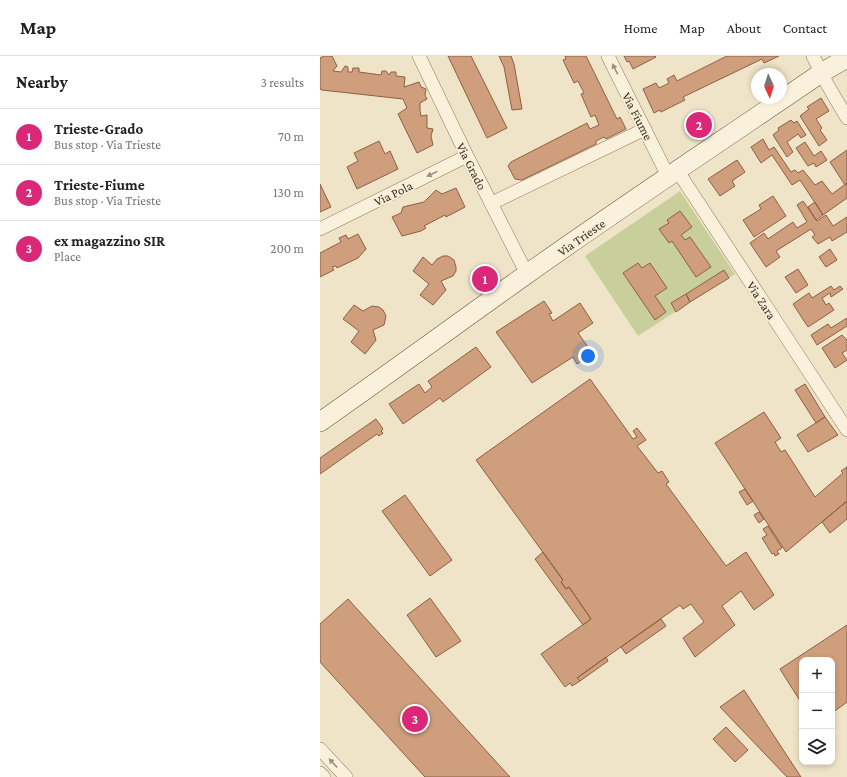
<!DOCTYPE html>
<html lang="en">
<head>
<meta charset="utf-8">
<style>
	body { margin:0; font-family:"Crimson Pro",serif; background:#f6f6f6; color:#202124 }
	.controls { position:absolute; right:12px; bottom:12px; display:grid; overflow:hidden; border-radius:8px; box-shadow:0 2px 6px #0003 }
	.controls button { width:36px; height:36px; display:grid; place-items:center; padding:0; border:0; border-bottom:1px solid #e0e0e0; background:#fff; color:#202124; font:20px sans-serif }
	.compass { position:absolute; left:431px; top:12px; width:36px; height:36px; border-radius:50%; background:#fff; box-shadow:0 2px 6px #0003; rotate:176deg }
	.you { position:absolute; left:268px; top:300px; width:14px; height:14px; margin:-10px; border:3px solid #fff; border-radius:50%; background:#1a73e8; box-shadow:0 0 0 6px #1a73e833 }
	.badge { display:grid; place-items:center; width:26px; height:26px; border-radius:50%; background:#db2777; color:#fff; font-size:13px; font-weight:700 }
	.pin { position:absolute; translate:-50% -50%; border:2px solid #fff; box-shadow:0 1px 4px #0006 }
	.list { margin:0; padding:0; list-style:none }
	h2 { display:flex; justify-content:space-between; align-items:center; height:52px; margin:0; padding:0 16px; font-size:17px }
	h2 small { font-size:13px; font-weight:400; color:#757577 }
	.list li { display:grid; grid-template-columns:26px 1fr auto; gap:12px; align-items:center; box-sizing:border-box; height:56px; padding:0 16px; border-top:1px solid #e0e0e0 }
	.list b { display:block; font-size:15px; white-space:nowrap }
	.list p { margin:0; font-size:13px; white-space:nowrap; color:#757577 }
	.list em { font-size:13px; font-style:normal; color:#757577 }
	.icon { flex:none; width:22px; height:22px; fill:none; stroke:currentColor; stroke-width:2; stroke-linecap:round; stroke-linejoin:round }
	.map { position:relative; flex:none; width:527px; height:721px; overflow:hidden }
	header { display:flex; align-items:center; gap:24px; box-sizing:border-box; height:56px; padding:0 20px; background:#fff; border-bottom:1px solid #e0e0e0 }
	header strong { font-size:19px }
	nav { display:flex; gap:22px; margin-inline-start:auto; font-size:14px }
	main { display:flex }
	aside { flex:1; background:#fff }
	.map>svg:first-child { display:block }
</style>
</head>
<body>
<header>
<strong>Map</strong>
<nav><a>Home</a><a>Map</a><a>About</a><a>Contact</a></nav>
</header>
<main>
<aside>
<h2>Nearby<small>3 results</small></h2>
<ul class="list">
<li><span class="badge">1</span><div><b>Trieste-Grado</b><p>Bus stop · Via Trieste</p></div><em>70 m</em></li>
<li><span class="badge">2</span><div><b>Trieste-Fiume</b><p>Bus stop · Via Trieste</p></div><em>130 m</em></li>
<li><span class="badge">3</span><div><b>ex magazzino SIR</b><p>Place</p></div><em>200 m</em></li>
</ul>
</aside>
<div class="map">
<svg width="527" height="721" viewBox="0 0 527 721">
	<rect width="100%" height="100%" fill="#f0e4c8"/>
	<path fill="#c9cf9b" d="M360 135 415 218 370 246 318 280 265 200Z"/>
	<path fill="#cf9f7d" stroke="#8d5f41" d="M4 0H12L17 10 13 15 21 16 25 10 28 11V16H32L33 12H39V16L61 19 62 15H66L69 19 71 16H76V20L85 21 84 31 99 26 101 31 106 33 105 39 107 43 100 47V54L101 60 107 59V72L113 73 111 80 113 89 97 97 78 58 87 52 83 43 2 34 0 33V2Z
		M128 0H151L187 72 167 82Z
		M179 0H191L194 8 202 53 192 54 184 11Z
		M245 0H266L297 63 300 61 306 73 286 83 284 81 276 85V88L202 124 195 123 188 110 191 106 267 67 270 73 279 69 275 59 271 61 261 38 264 37 258 25 254 27 243 4 246 3Z
		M304 0H335L336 1 313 13 309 5 307 6Z
		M407 0H459L444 7 442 3 363 41 365 44 341 56 340 54 334 57 323 33 336 27 339 32 349 27 347 23 354 19 357 25Z
		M501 42 509 55 496 63 502 72 500 74 507 84 499 90 480 60 489 53 487 51Z
		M471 64 474 67 477 65 486 79 481 82 478 78 467 86 473 96 467 101 453 79 459 74 458 72Z
		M443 83 449 94 454 91 471 116 475 114 478 117 483 114 495 129 502 125 512 138 527 127V142L503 159 480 124 472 129 452 99 441 107 431 91Z
		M59 85 65 98 70 95 78 113 37 133 27 111 38 105 34 97Z
		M485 86 494 100 501 95 507 104 496 111 494 107 488 110 476 92Z
		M527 94V127L525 129 510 106Z
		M417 104 425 116 412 125 415 130 400 140 388 123Z
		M0 128 11 151 0 156Z
		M136 132 145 151 126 161 125 159 104 170 106 172 101 175 82 180 72 161 81 157 83 151 104 146 116 134 122 138Z
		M453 140 466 160 434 181 423 164 441 153 439 149Z
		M483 145 497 165 506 159 513 170 527 161V176L512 185 510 181 498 188 492 181 495 179 491 173 456 195 460 201 446 211 430 187 444 177 448 183 473 166 477 172 487 166 477 149Z
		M495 146 503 159 496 164 488 151Z
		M360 155 372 171 361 179 365 184 370 181 391 211 376 221 352 185 349 187 339 173 349 167 347 164Z
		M38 178 46 193 38 202 17 212 16 210 12 211 14 214 0 221V197L21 186 19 182 26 179 28 183Z
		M510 193 517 204 506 211 499 201Z
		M123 200H128L134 204 136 211V215L133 220 121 225 126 234 113 249 100 239 109 228 93 215 103 201 112 209 117 203Z
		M318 207 322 212 330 207 347 232 335 240 346 256 335 264 303 217Z
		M478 213 488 229 476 237 465 221Z
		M404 214 409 222 370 246 366 238Z
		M511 230 514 234 520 230 523 233 511 241 510 237 502 242 506 249 509 247 514 254 488 271 473 248 489 237 492 242Z
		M366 238 370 246 356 256 351 247Z
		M224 245 232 257 229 258 233 265 260 247 273 267 258 277 273 298 257 308 253 301 212 327 176 276Z
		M34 249 43 255 52 250 59 251 63 254 66 260 64 269 53 274 56 284 45 298 31 286 39 275 23 263Z
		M527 262V270L497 289 491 279 508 268 511 272Z
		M522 279 527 284V294L522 297 527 304 515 312 502 292Z
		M156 291 171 311 123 346 120 342 83 368 69 348 99 328 105 337 112 331 108 325Z
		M270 323 313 383 317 381 313 375 317 372 326 384 317 390 338 417 342 415 349 426 346 428 406 510 426 496 454 539 434 554 421 535 402 550 415 569 375 601 363 582 384 566 371 548 363 553 360 549 257 622 260 625 252 630 250 627 245 631 221 598 271 563 249 531 246 533 241 526 243 524 156 404Z
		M485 328 505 361 496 367 475 334Z
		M444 356 461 382 455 386 461 396 465 394 495 441 523 417 521 415 527 411V445L466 496 395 387Z
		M505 361 518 379 488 396 477 379Z
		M56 363 63 373 61 375 63 377 59 380 57 378 0 418V402Z
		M425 433 433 445 427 449 419 436Z
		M85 439 132 504 110 520 62 455Z
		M527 445V463L510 477 502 466Z
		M439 456 444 463 439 467 434 459Z
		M448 470 462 492 457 495 459 498 455 500 454 497 452 498 442 482 447 479 443 473Z
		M223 496 243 524 241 526 246 533 249 531 271 563 263 569 215 503Z
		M110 542 141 585 116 601 87 559Z
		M28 543 190 721H105L0 606V568Z
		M341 563 346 570 306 598 301 591Z
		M527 569V646L512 657V604H482V648L460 613Z
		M286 601 288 605 260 625 257 622Z
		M424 634 481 721H467L400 651Z
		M406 671 428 694 415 706 393 683Z"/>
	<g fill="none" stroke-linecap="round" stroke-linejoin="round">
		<g stroke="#8d765c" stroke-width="14">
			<path id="street" d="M99 0 147 100 207 218
				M288 0 348 120
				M493 0 507 28 527 62
				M357 114 527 374
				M172 147 325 73
				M0 173 147 100
				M0 693 26 721
				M0 717 4 721"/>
		</g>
		<g stroke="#6f573f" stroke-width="20">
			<path id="secondary" d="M0 366C70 317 138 267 207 218 304 149 403 84 501 17L527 2"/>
		</g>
		<use href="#street" stroke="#faf1dc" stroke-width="13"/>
		<use href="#secondary" stroke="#faf1dc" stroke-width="19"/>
	</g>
	<defs><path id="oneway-solid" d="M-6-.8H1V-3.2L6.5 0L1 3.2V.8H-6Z"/></defs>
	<g fill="#9c907e">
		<use href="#oneway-solid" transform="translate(295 13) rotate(-117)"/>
		<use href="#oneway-solid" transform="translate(112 118) rotate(154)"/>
		<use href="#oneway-solid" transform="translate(13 707) rotate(-133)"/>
	</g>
	<g text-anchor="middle" stroke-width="4" stroke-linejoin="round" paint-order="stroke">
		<g font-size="13" fill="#3d2e20" stroke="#f7eed8">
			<text transform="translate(318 60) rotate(63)" y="5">Via Fiume</text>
			<text transform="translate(152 110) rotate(63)" y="5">Via Grado</text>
			<text transform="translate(73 137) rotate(-26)" y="5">Via Pola</text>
			<text transform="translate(261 181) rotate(-35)" y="5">Via Trieste</text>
			<text transform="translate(442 244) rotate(57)" y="5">Via Zara</text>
		</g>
	</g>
</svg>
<div class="controls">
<button>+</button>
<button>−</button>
<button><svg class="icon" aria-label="layers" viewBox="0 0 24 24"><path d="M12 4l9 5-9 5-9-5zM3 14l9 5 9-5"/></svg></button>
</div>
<svg class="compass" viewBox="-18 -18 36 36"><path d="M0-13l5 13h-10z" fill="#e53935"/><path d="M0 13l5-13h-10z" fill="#757577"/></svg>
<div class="you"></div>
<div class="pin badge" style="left:165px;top:223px">1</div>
<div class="pin badge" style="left:379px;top:69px">2</div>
<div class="pin badge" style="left:95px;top:663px">3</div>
</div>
</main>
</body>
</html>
